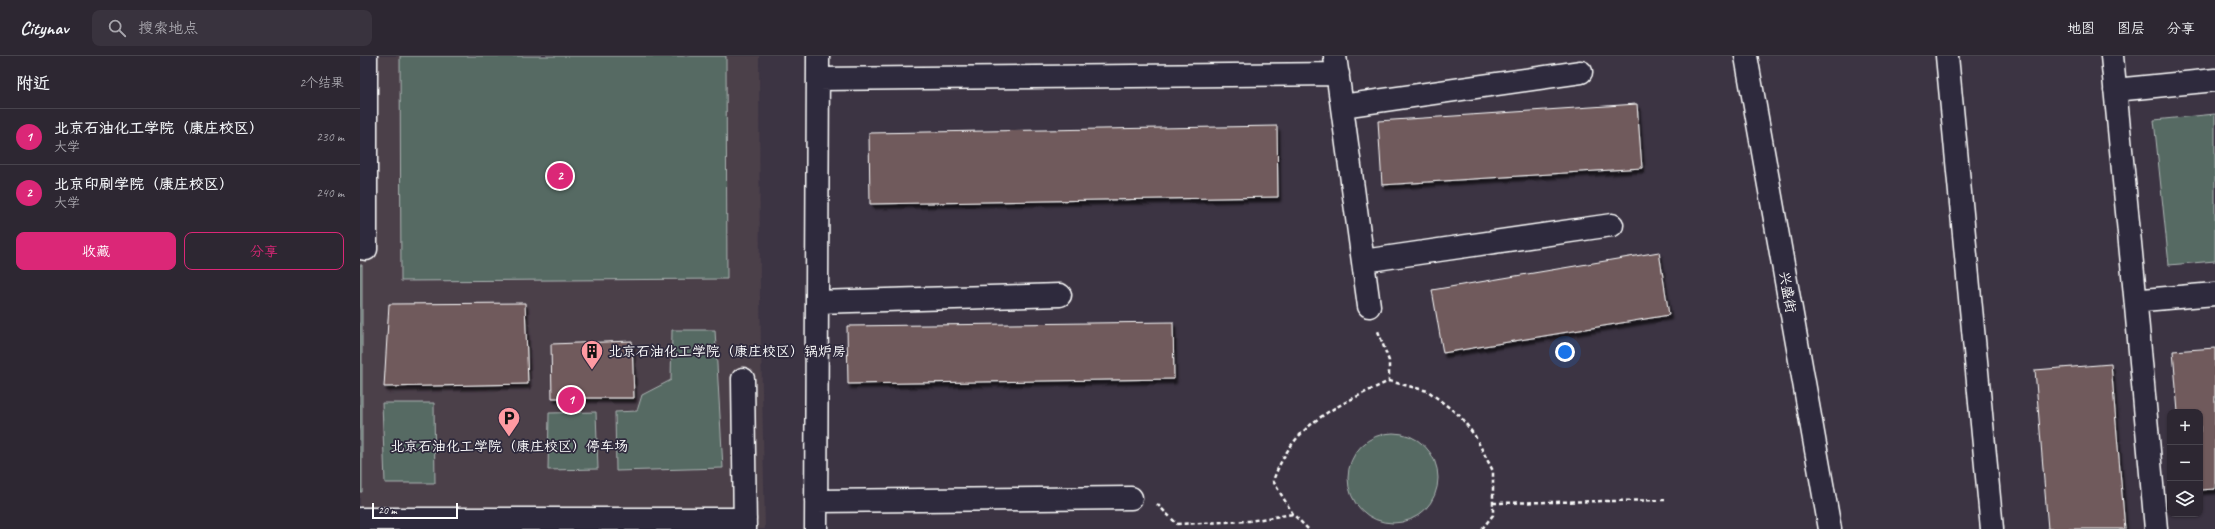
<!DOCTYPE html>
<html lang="zh">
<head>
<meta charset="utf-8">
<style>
	body { margin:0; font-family:Caveat,"LXGW WenKai TC",sans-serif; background:#39333e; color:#f1f3f6 }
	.controls { position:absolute; right:12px; bottom:12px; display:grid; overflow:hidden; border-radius:8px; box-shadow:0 1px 3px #0004 }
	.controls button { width:36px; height:36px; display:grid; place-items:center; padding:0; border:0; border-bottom:1px solid #48444d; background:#2d2732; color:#f1f3f6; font:20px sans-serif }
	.scale { position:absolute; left:12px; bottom:10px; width:86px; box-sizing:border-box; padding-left:4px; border:2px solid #fff; border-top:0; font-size:11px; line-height:14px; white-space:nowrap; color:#fff; -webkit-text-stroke:3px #2f2a3d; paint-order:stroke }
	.you { position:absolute; left:1205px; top:296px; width:14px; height:14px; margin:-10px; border:3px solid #fff; border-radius:50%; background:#1a73e8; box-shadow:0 0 0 6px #1a73e833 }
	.badge { display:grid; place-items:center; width:26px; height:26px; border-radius:50%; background:#db2777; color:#fff; font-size:13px; font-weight:700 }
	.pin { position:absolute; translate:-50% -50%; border:2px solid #fff; box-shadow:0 1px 4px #0006 }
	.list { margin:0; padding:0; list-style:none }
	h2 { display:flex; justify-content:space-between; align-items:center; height:52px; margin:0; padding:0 16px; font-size:17px }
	h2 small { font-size:13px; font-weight:400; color:#a7a5ac }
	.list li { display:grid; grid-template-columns:26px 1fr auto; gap:12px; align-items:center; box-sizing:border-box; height:56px; padding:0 16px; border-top:1px solid #48444d }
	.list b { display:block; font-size:15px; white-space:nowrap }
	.list p { margin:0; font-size:13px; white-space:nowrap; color:#a7a5ac }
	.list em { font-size:13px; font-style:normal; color:#a7a5ac }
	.actions { display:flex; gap:8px; padding:12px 16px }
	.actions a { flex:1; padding:9px 0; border:1px solid #db2777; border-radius:8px; text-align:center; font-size:14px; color:#db2777 }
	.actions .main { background:#db2777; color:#fff }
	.icon { flex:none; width:22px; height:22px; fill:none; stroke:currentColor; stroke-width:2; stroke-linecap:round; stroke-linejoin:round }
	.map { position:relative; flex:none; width:1855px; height:473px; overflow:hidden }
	header { display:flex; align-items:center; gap:24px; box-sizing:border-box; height:56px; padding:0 20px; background:#2d2732; border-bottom:1px solid #48444d }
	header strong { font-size:19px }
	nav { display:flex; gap:22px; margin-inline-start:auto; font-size:14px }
	.search { width:280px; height:36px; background:#39333e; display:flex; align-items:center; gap:10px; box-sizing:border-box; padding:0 14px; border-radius:8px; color:#a7a5ac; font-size:15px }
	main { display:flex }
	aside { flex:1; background:#2d2732 }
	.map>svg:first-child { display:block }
</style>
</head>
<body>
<header>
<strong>Citynav</strong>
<div class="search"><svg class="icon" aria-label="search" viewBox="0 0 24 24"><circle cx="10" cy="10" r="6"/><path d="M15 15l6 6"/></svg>搜索地点</div>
<nav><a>地图</a><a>图层</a><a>分享</a></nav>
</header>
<main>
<aside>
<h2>附近<small>2个结果</small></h2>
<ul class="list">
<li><span class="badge">1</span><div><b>北京石油化工学院（康庄校区）</b><p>大学</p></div><em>230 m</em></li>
<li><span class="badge">2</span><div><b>北京印刷学院（康庄校区）</b><p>大学</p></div><em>240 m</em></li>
</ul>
<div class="actions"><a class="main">收藏</a><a>分享</a></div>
</aside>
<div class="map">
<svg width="1855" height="473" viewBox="0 0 1855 473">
	<defs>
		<filter id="shadow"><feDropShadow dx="2.5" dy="4.5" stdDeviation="1" flood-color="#0009"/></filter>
	</defs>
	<rect width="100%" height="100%" fill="#3c3443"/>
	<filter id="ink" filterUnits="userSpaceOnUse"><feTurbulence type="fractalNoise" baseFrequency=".025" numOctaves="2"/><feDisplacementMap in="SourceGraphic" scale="8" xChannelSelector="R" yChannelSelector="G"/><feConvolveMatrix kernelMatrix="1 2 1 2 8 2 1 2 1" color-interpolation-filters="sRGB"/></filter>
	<g filter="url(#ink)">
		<path fill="#4b3f4a" d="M0 0H399L400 241 405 473H0Z"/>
		<path fill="#576a64" stroke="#abb4b2" d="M40 0H366L367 223 41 225Z
			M1855 58V205L1809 209 1794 64Z
			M0 209H2V436H0Z
			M312 274H355L363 412 256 415 255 356 277 355 282 339 311 324Z
			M22 347H74L75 427H25Z
			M236 356 238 413 188 414 189 357Z
			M988 422a45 45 0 1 1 90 0a45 45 0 1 1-90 0Z"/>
		<path fill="#6f5a5c" stroke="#fff" filter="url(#shadow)" d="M1277 48 1282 112 1022 129 1018 65Z
			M917 70 918 141 510 148 509 77Z
			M1299 196 1309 259 1083 297 1072 234Z
			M165 247 168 328 24 331 29 248Z
			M813 266 814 323 488 328 487 270Z
			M272 285 274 342H192L191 288Z
			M1855 292V433L1840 434V356H1818L1813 295Z
			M1751 308 1765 473H1688L1675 314Z"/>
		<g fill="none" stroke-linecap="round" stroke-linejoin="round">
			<g stroke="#fff" stroke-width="25">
				<path id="minor" d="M975 0 1009 250
					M1386 0 1470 473
					M1587 0 1632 473
					M1752 0 1775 239 1783 244 1855 238
					M458 23 978 18
					M1755 34 1855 24
					M982 50 1221 16
					M0 192 6 193V0
					M1003 205 1252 169
					M1775 239 1796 473
					M457 246 700 239
					M383 323 385 473
					M456 445 771 442
					M0 463H385
					M456 473 458 0"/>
			</g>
			<path stroke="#fff" stroke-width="2.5" stroke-dasharray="4 3" stroke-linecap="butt" d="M1029 325 1068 335 1100 360 1115 380 1133 415V459L1122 473
				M1133 447 1307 444
				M797 448 817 468 889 465 933 458
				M948 473 933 458 913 425C934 365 976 351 1029 325V305L1018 275"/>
			<use href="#minor" stroke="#2f2a3d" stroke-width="22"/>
		</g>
	</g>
	<defs>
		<g id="building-pin" transform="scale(1.15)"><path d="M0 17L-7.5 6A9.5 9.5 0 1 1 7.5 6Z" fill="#ff9aa2" stroke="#2f2a3d"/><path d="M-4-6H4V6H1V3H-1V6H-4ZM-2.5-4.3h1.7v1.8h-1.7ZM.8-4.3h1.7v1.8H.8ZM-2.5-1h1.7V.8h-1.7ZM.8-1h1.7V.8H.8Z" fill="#111"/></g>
		<g id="parking-pin" transform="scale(1.15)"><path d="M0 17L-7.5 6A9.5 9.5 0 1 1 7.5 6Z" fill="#ff9aa2" stroke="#2f2a3d"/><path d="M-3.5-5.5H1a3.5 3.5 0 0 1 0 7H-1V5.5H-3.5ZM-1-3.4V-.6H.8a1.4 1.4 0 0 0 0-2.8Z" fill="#111"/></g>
	</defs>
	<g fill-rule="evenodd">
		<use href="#building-pin" x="232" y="295"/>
		<use href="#parking-pin" x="149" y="362"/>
	</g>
	<g text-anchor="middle" stroke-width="3.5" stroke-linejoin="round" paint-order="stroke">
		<g font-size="14" fill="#fff" stroke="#2f2a3d">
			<text transform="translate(1428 236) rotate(80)" y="5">兴盛街</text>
		</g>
		<g font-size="14" fill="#fff" stroke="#2f2a3d" text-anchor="start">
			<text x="248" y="300">北京石油化工学院（康庄校区）锅炉房</text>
			<text x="149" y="395" text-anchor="middle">北京石油化工学院（康庄校区）停车场</text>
		</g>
	</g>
</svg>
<div class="controls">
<button>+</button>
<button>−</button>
<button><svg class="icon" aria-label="layers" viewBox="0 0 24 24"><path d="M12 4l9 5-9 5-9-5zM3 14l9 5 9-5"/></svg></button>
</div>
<div class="scale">20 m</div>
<div class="you"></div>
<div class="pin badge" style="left:211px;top:344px">1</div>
<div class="pin badge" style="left:200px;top:120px">2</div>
</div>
</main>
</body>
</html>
